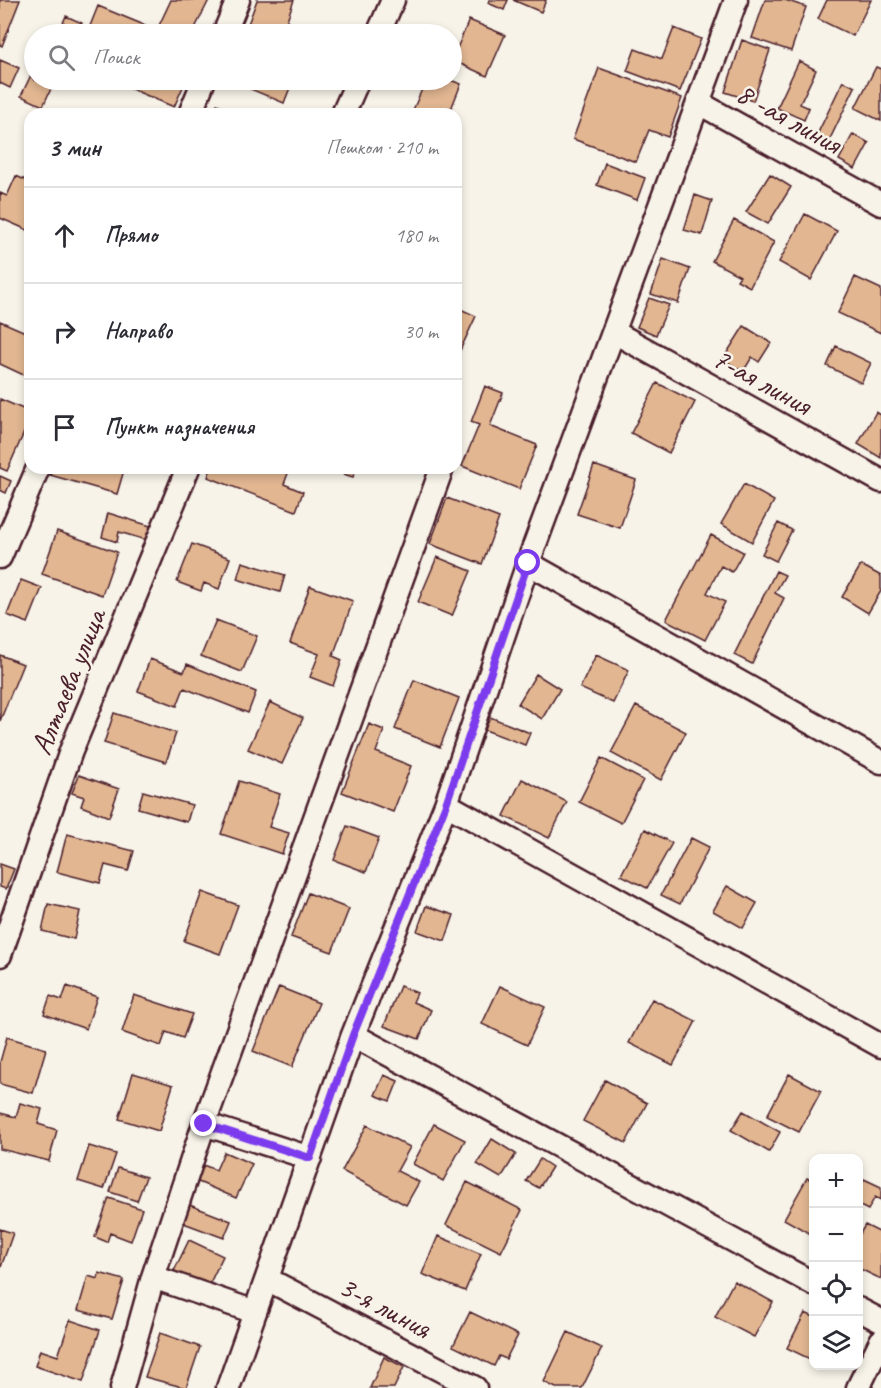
<!DOCTYPE html>
<html lang="ru">
<head>
<meta charset="utf-8">
<style>
	body { margin:0; font-family:Caveat,sans-serif; background:#f2f2f3; color:#2b2b33 }
	.controls { position:absolute; right:18px; bottom:18px; display:grid; overflow:hidden; border-radius:12px; box-shadow:0 3px 9px #0003 }
	.controls button { width:54px; height:54px; display:grid; place-items:center; padding:0; border:0; border-bottom:2px solid #e1e1e2; background:#fff; color:#2b2b33; font:30px sans-serif }
	.stop { position:absolute; width:18px; height:18px; margin:-14px; border:4px solid #7c3aed; border-radius:50%; background:#fff }
	.stop.end { background:#7c3aed; border-color:#fff; box-shadow:0 2px 6px #0008 }
	.list { margin:0; padding:0; list-style:none }
	h2 { display:flex; justify-content:space-between; align-items:center; height:78px; margin:0; padding:0 24px; font-size:26px }
	h2 small { font-size:20px; font-weight:400; color:#7c7c81 }
	.list li { display:grid; grid-template-columns:39px 1fr auto; gap:18px; align-items:center; box-sizing:border-box; height:96px; padding:0 24px; border-top:2px solid #e1e1e2 }
	.list b { display:block; font-size:22px; white-space:nowrap }
	.list em { font-size:20px; font-style:normal; color:#7c7c81 }
	.icon { flex:none; width:33px; height:33px; fill:none; stroke:currentColor; stroke-width:2; stroke-linecap:round; stroke-linejoin:round }
	.map { position:relative; flex:none; width:881px; height:1388px; overflow:hidden }
	.search { position:absolute; background:#fff; box-shadow:0 3px 9px #0003; left:24px; top:24px; width:438px; height:66px; display:flex; align-items:center; gap:15px; box-sizing:border-box; padding:0 21px; border-radius:33px; color:#7c7c81; font-size:22px }
	.panel { position:absolute; background:#fff; box-shadow:0 3px 9px #0003; left:24px; top:108px; width:438px; height:366px; border-radius:18px }
	.map>svg:first-child { display:block }
</style>
</head>
<body>
<div class="map">
<svg width="881" height="1388" viewBox="0 0 881 1388">
	<rect width="100%" height="100%" fill="#f7f3e8"/>
	<filter id="ink" filterUnits="userSpaceOnUse"><feTurbulence type="fractalNoise" baseFrequency=".0167" numOctaves="2"/><feDisplacementMap in="SourceGraphic" scale="12" xChannelSelector="R" yChannelSelector="G"/><feConvolveMatrix kernelMatrix="1 2 1 2 8 2 1 2 1" color-interpolation-filters="sRGB"/></filter>
	<g filter="url(#ink)">
		<path fill="#e1b691" stroke="#4a1f2b" stroke-width="1.5" d="M0 0H20L2 46 0 45Z
			M171 0H209L192 34H155Z
			M257 0H294L282 34 248 24Z
			M489 0H508L504 10 488 3Z
			M513 0H546L541 12Z
			M765 0H785L806 7 791 51 752 38Z
			M827 0H871L853 36 818 19Z
			M98 6 149 27 146 34H110L90 26Z
			M66 16 82 23 76 34H58Z
			M469 20 505 35 487 76 452 60Z
			M674 28 701 39 680 91 627 71 635 49 662 59Z
			M742 40 770 50 753 101 725 92Z
			M0 60 19 68 10 88 0 83Z
			M799 61 816 70 800 104 809 108 804 120 777 108Z
			M876 67 881 69V121L855 108Z
			M599 68 682 98 668 137 649 130 636 162 573 139Z
			M31 75 34 80H55L43 106 21 96Z
			M133 80H186L174 107 129 88Z
			M229 80H293L284 103Z
			M426 80H450L461 84 449 114H422L413 110Z
			M843 81 855 87 827 145 815 139Z
			M217 104 238 114H212Z
			M853 134 869 143 855 169 839 160Z
			M605 163 645 178 637 200 597 185Z
			M770 174 791 187 768 224 746 212Z
			M16 176 30 182V231L0 218V193L7 196Z
			M695 195 712 201 702 235 684 230Z
			M805 214 837 231 811 280 779 262Z
			M734 220 774 242 750 287 737 280 740 276 712 261Z
			M663 259 690 269 678 303 651 294Z
			M855 277 881 289V333L838 313Z
			M649 298 669 305 656 335 637 327Z
			M456 307 476 316 456 359Z
			M0 321 30 334V378L0 364Z
			M744 326 771 343 759 362 752 357 743 372 723 359Z
			M836 346 871 363 861 383 827 366Z
			M657 383 695 402 669 453 631 433Z
			M485 386 503 393 490 426 537 445 519 489 462 466 479 425 471 422Z
			M0 399 30 412V419L7 471 0 468Z
			M876 412 881 415V458L858 444Z
			M594 465 636 480 620 528 577 514Z
			M52 468H117L124 470 117 494 50 475Z
			M211 468H290L284 484 303 492 296 511 208 477Z
			M338 468H356L353 477 337 472Z
			M0 476 11 481 6 493 0 490Z
			M744 484 774 501 752 542 721 524Z
			M447 498 499 518 482 564 430 544Z
			M108 513 157 528 153 542 119 532 117 542 102 537Z
			M778 523 792 530 776 561 762 554Z
			M57 531 117 552 102 595 42 574Z
			M711 535 743 552 732 572 721 566 707 593 725 602 705 640 666 620Z
			M192 544 230 558 219 589 204 583 201 591 177 582Z
			M437 557 471 571 452 616 418 602Z
			M242 562 285 575 280 592 237 579Z
			M861 565 881 576V591L868 613 842 597Z
			M776 571 785 575 775 593 784 598 752 664 734 655Z
			M21 580 42 588 28 623 7 615Z
			M310 586 353 601 333 656 342 660 333 686 310 677 319 654 290 643Z
			M216 620 257 636 242 672 201 656Z
			M0 655 23 664 0 721Z
			M596 655 629 670 613 703 580 688Z
			M150 659 184 672 187 664 256 692 248 713 184 688 177 706 138 691Z
			M536 674 560 689 542 719 518 704Z
			M414 680 459 698 440 747 395 729Z
			M270 702 303 718 282 764 248 749Z
			M636 706 686 732 661 780 611 753Z
			M114 713 176 733 166 762 104 743Z
			M490 717 530 733 525 745 485 730Z
			M369 724 384 730 376 752 411 766 393 812 342 792Z
			M601 758 643 780 621 823 579 802Z
			M79 775 119 789 109 817 81 806 84 797 72 793Z
			M522 779 567 802 549 838 504 816Z
			M239 781 280 794 269 827 289 833 282 854 221 834Z
			M143 791 192 805 187 822 138 808Z
			M347 826 379 838 366 872 334 860Z
			M645 829 672 843 647 888 621 875Z
			M67 834 134 851 128 871 105 865 100 883 57 872Z
			M691 838 709 847 680 904 661 895Z
			M0 864 14 869 6 889 0 887Z
			M727 886 757 903 743 928 713 911Z
			M202 892 238 905 220 954 184 941Z
			M308 893 349 909 332 952 291 937Z
			M48 904 80 911 74 939 42 931Z
			M426 906 454 915 445 941 417 931Z
			M67 986 97 997 86 1029 44 1014 50 996 62 1000Z
			M400 986 417 993 413 1002 431 1010 419 1039 384 1026Z
			M500 986 545 1007 527 1045 482 1024Z
			M279 987 319 1003 292 1067 253 1051Z
			M134 995 192 1014 183 1038 166 1032 161 1046 122 1032Z
			M652 999 696 1021 673 1065 629 1043Z
			M7 1037 46 1049 33 1093 0 1084V1062Z
			M133 1073 173 1085 159 1131 119 1119Z
			M789 1074 821 1091 799 1132 767 1116Z
			M384 1075 398 1081 390 1101 375 1095Z
			M605 1080 647 1103 626 1143 583 1121Z
			M20 1103 42 1109 38 1124 57 1130 49 1161 0 1149V1113L16 1117Z
			M743 1111 780 1132 769 1152 731 1130Z
			M434 1124 465 1140 443 1181 413 1164Z
			M367 1125 410 1147 397 1171 419 1182 406 1205 342 1171Z
			M492 1139 516 1154 501 1178 477 1164Z
			M89 1146 116 1154 104 1189 78 1181Z
			M224 1152 252 1164 236 1198 196 1181 203 1165 216 1170Z
			M540 1159 552 1167 539 1188 526 1181Z
			M118 1168 146 1177 137 1201 110 1192Z
			M807 1178 814 1181V1236L784 1219Z
			M864 1179 881 1187V1200L875 1197 868 1210 858 1205V1189Z
			M467 1182 522 1210 501 1252 446 1225Z
			M109 1198 142 1209 131 1241 110 1233 107 1242 95 1237Z
			M187 1204 231 1221 224 1238 181 1222Z
			M865 1225 881 1233V1279L858 1268V1237Z
			M0 1229 13 1233 0 1270Z
			M438 1236 481 1254 465 1291 422 1274Z
			M189 1240 223 1256 208 1287 174 1271Z
			M99 1273 124 1280 112 1319 78 1310 88 1276 98 1279Z
			M734 1281 773 1302 754 1337 715 1317Z
			M470 1312 518 1335 506 1359 499 1356 494 1366 453 1346Z
			M805 1313 814 1317V1361L787 1348Z
			M70 1320 100 1330 83 1382 35 1366 40 1350 58 1356Z
			M568 1332 602 1348 582 1388H556L544 1382Z
			M160 1333 200 1347 186 1388 145 1377Z
			M384 1357 404 1367 394 1388H370Z"/>
		<g fill="none" stroke-linecap="round" stroke-linejoin="round">
			<g stroke="#4a1f2b" stroke-width="27">
				<path id="minor" d="M224 34 238 0
					M378 34 393 0
					M699 103 881 204
					M190 114 204 80
					M343 114 358 80
					M614 332 881 481
					M0 557 38 468
					M528 563 881 762
					M446 804 881 1046
					M0 955 71 751 188 468
					M353 1035 814 1284
					M204 1124 442 468
					M267 1279 475 1388
					M858 1309 881 1321
					M255 1312 153 1277 204 1124 310 1158
					M122 1388 153 1277
					M228 1388 353 1035 446 804 528 563 736 0
					M858 1388 881 1341"/>
			</g>
			<use href="#minor" stroke="#f7f3e8" stroke-width="22"/>
		</g>
	</g>
	<g fill="none" stroke-linecap="round" stroke-linejoin="round" filter="url(#ink)">
		<path stroke="#7c3aed" stroke-width="8" d="M204 1124 310 1158 353 1035 446 804 528 563"/>
	</g>
	<g text-anchor="middle" stroke-width="5" stroke-linejoin="round" paint-order="stroke">
		<g font-size="30" fill="#4a1f2b" stroke="#f7f3e8">
			<text transform="translate(789 118) rotate(29)" y="10">8 -ая линия</text>
			<text transform="translate(762 381) rotate(29)" y="10">7-ая линия</text>
			<text transform="translate(68 682) rotate(-68)" y="10">Алтаева улица</text>
			<text transform="translate(385 1307) rotate(28)" y="10">3-я линия</text>
		</g>
	</g>
</svg>
<div class="controls">
<button>+</button>
<button>−</button>
<button><svg class="icon" aria-label="locate" viewBox="0 0 24 24"><circle cx="12" cy="12" r="6"/><path d="M12 2v4M12 18v4M2 12h4M18 12h4"/></svg></button>
<button><svg class="icon" aria-label="layers" viewBox="0 0 24 24"><path d="M12 4l9 5-9 5-9-5zM3 14l9 5 9-5"/></svg></button>
</div>
<div class="stop" style="left:528px;top:563px"></div>
<div class="stop end" style="left:204px;top:1124px"></div>
<div class="search"><svg class="icon" aria-label="search" viewBox="0 0 24 24"><circle cx="10" cy="10" r="6"/><path d="M15 15l6 6"/></svg>Поиск</div>
<section class="panel">
<h2>3 мин<small>Пешком · 210 m</small></h2>
<ul class="list">
<li><svg class="icon" aria-label="ahead" viewBox="0 0 24 24"><path d="M12 20V5M6 11l6-6 6 6"/></svg><div><b>Прямо</b></div><em>180 m</em></li>
<li><svg class="icon" aria-label="right" viewBox="0 0 24 24"><path d="M7 20v-9h11M14 6l5 5-5 5"/></svg><div><b>Направо</b></div><em>30 m</em></li>
<li><svg class="icon" aria-label="arrive" viewBox="0 0 24 24"><path d="M6 21V4h12l-3 4 3 4H6"/></svg><div><b>Пункт назначения</b></div></li>
</ul>
</section>
</div>
</body>
</html>
